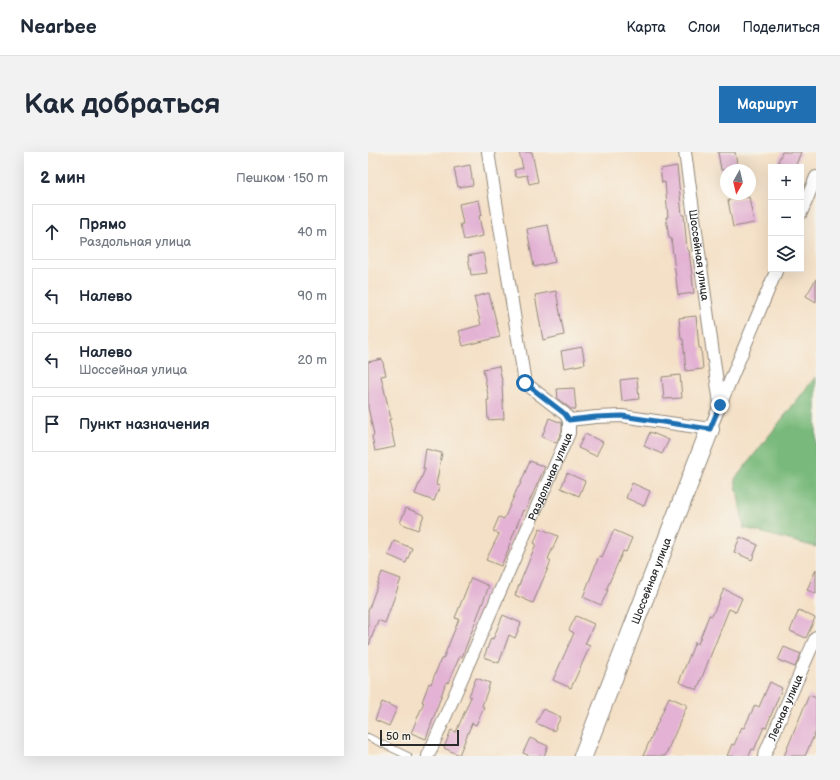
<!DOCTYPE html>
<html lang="ru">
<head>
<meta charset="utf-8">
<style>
	body { margin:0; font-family:"Balsamiq Sans",sans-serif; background:#f2f2f3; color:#1f2937 }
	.controls { position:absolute; right:12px; top:12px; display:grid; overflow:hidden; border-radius:0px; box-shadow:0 4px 16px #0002 }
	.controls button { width:36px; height:36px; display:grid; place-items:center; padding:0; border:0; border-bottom:1px solid #e0e1e3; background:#fff; color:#1f2937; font:20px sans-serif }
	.compass { position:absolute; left:352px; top:12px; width:36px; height:36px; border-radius:50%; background:#fff; box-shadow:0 4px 16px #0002; rotate:188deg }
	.scale { position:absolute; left:12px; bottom:10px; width:79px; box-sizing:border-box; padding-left:4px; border:2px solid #2b2b2b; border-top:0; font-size:11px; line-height:14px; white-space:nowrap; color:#2b2b2b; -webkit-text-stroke:3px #f7f3e8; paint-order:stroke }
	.stop { position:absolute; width:12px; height:12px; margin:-9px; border:3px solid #1f6fb2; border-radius:50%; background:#fff }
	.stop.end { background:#1f6fb2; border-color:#fff; box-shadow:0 1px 4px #0008 }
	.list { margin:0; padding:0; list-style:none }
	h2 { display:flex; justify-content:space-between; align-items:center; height:52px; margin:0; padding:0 16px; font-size:17px }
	h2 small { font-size:13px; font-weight:400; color:#747a83 }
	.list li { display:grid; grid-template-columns:26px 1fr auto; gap:12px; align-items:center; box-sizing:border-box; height:56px; margin:0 8px 8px; padding:0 8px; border:1px solid #e0e1e3; border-radius:0px }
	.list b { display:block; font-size:15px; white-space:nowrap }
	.list p { margin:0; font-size:13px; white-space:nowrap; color:#747a83 }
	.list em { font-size:13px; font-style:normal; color:#747a83 }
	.icon { flex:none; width:22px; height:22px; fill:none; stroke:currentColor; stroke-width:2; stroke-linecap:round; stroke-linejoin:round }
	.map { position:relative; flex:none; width:448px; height:604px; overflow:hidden; border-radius:0px }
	header { display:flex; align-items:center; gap:24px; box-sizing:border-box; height:56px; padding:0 20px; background:#fff; border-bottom:1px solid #e0e1e3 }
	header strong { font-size:19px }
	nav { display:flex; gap:22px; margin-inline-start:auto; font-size:14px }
	.intro { display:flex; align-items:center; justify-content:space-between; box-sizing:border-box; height:96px; padding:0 24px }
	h1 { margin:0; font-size:28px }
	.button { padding:10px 18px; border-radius:0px; background:#1f6fb2; color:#fff; font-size:14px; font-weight:700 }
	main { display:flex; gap:24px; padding:0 24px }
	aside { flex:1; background:#fff; border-radius:0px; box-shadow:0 4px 16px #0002 }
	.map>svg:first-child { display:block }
</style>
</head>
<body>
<header>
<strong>Nearbee</strong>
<nav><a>Карта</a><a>Слои</a><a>Поделиться</a></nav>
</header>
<div class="intro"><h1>Как добраться</h1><a class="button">Маршрут</a></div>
<main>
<aside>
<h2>2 мин<small>Пешком · 150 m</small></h2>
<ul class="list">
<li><svg class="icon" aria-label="ahead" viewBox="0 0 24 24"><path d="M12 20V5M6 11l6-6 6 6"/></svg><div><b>Прямо</b><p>Раздольная улица</p></div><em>40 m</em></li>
<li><svg class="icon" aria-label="left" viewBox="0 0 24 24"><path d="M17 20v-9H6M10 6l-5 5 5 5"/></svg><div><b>Налево</b></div><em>90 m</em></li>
<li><svg class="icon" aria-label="left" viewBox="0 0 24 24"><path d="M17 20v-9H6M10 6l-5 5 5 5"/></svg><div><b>Налево</b><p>Шоссейная улица</p></div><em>20 m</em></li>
<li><svg class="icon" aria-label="arrive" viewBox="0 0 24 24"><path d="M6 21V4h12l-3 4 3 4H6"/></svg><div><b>Пункт назначения</b></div></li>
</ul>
</aside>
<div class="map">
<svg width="448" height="604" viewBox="0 0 448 604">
	<rect width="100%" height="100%" fill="#f7f3e8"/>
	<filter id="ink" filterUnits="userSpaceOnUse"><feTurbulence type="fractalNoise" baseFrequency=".025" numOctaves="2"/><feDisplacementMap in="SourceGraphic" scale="8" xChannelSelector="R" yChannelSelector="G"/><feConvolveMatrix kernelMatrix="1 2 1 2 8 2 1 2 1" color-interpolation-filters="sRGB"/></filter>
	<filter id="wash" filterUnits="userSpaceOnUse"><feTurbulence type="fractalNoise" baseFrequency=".012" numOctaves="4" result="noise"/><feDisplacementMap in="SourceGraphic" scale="16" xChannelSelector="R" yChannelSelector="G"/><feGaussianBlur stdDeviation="0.9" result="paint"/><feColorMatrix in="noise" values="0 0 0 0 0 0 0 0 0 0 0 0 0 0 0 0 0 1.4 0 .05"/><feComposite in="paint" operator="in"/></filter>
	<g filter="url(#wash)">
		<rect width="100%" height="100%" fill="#f4e0c6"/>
		<path fill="#79ba7b" stroke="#527253" d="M448 224V395L376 376 367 327Z"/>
		<g id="blocks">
			<path fill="#e3b2d4" d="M151 0H164L170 30 161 32 159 23 148 25 146 18 155 16Z
				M350 0H367L370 18H353Z
				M414 0H433L427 15H423L410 10Z
				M102 13 105 33 90 35 86 16Z
				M309 14 314 63H316L319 98H321L326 141 310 143 303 86H301L298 65H300L297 30 294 31 292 17Z
				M381 45 386 71 365 75 360 48Z
				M111 48 114 63 111 64 115 84 96 88 92 72H95L91 52Z
				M180 73 187 110 166 115 159 77Z
				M115 101 119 121 103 123 100 104Z
				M448 127V150L438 144Z
				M188 139 196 183 175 188 167 143Z
				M121 141 132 185 95 194 91 179 113 173 106 145Z
				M328 164 331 196H333L335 217 318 219 315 187H313L311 166Z
				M214 195 217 212 196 216 193 199Z
				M14 207 18 223 13 224 23 267H21L27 295 7 299 4 284 6 283 0 255V210Z
				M131 214 135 233 134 234 136 267 120 268 119 248H121L115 217Z
				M312 223 314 246 296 247 294 225Z
				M269 226 271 247 254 249 252 228Z
				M206 236 208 257H203L190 247 189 237Z
				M181 266 194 271V279L188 291 174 285Z
				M282 280 301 288 294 302 276 294Z
				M217 282 235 290 228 304 210 296Z
				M58 297 74 301 68 333 72 334 66 349 47 342 57 317H55Z
				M162 309 177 315 157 359 155 358 140 396H141L133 414 118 408 131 382 125 379 131 365 136 367 150 335H151Z
				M199 321 217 329 211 344 193 336Z
				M264 331 282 339 276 354 258 346Z
				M38 356 56 363 50 378 32 371Z
				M172 376 190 384 180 407 183 409 165 451 147 443 168 392 166 391Z
				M246 378 264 386 258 400 255 399 238 438H240L233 453 215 445 231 404 234 405Z
				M372 385 390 393 384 408 366 400Z
				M26 389 44 396 38 411 20 403Z
				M448 417V442L439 438Z
				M14 420 33 427 17 471 10 468 1 493H0V459Z
				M103 426 121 434 94 505 92 504 80 531 78 530 58 587 43 581 56 550H54L61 531 63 532 73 507H75L91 467 87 466Z
				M356 437 374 446 368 460 361 457 329 538 311 530 327 490 330 492 341 463 344 464Z
				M431 458 447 466 438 486 422 479Z
				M135 463 153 471 147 486 141 483 131 511 116 505 123 486 125 487Z
				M208 464 226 472 217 492 222 494 203 536 185 528 206 481 201 478Z
				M416 495 433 502 427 515 410 508Z
				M108 526 122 531 114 554 116 555 108 573 104 571 91 603 76 596 83 578 88 580 103 545 101 544Z
				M402 530 414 536 398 576 396 575 386 598 384 597 381 604H359L364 592 366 593 374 575 376 576 387 553 391 555Z
				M441 543 448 546V579L437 604H416Z
				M301 545 319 553 309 577 297 604H275Z
				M14 550 29 556 21 574 7 568Z
				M175 557 193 565 186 579 168 571Z
				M162 586 180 594 176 604H162L155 601Z"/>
		</g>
	</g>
	<g filter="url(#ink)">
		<use href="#blocks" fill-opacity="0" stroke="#908678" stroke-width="1"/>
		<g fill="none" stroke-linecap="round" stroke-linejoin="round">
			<g stroke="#908678" stroke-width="8">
				<path id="lane" d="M0 585 40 604"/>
			</g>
			<g stroke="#908678" stroke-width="14">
				<g id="street">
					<path id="s1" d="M317 0 352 252"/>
					<path d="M433 61 448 25"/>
					<path d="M201 268 228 265 254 264 342 277 409 117"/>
					<path id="s2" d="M60 604 201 281V268L197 262 157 231 120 0"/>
					<path id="s3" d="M396 604 448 485"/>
				</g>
			</g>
			<g stroke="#908678" stroke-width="20">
				<g id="secondary">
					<path id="s4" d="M215 604 342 277"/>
				</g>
			</g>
			<use href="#lane" stroke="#fff" stroke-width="6"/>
			<use href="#street" stroke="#fff" stroke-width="12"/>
			<use href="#secondary" stroke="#fff" stroke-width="18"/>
		</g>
	</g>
	<g fill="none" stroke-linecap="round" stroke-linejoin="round" filter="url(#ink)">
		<path stroke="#1f6fb2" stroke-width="5" d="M157 231 197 262 201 268 228 265 254 264 342 277 352 253"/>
	</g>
	<g text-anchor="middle" stroke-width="4" stroke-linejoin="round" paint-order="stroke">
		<g font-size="11" fill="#2b2b2b" stroke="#f7f3e8">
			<text dy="4" stroke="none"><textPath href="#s1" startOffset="104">Шоссейная улица</textPath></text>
			<text dy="4" stroke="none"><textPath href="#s2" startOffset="305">Раздольная улица</textPath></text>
			<text dy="4" stroke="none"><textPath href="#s4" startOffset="188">Шоссейная улица</textPath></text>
			<text dy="4" stroke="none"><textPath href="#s3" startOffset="53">Лесная улица</textPath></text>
		</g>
	</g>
</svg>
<div class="controls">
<button>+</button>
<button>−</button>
<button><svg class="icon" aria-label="layers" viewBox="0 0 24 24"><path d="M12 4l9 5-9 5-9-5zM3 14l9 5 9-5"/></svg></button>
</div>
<svg class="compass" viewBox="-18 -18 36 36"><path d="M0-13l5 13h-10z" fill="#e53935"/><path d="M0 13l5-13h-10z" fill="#747a83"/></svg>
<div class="scale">50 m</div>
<div class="stop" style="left:157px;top:231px"></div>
<div class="stop end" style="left:352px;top:253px"></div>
</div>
</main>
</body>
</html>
